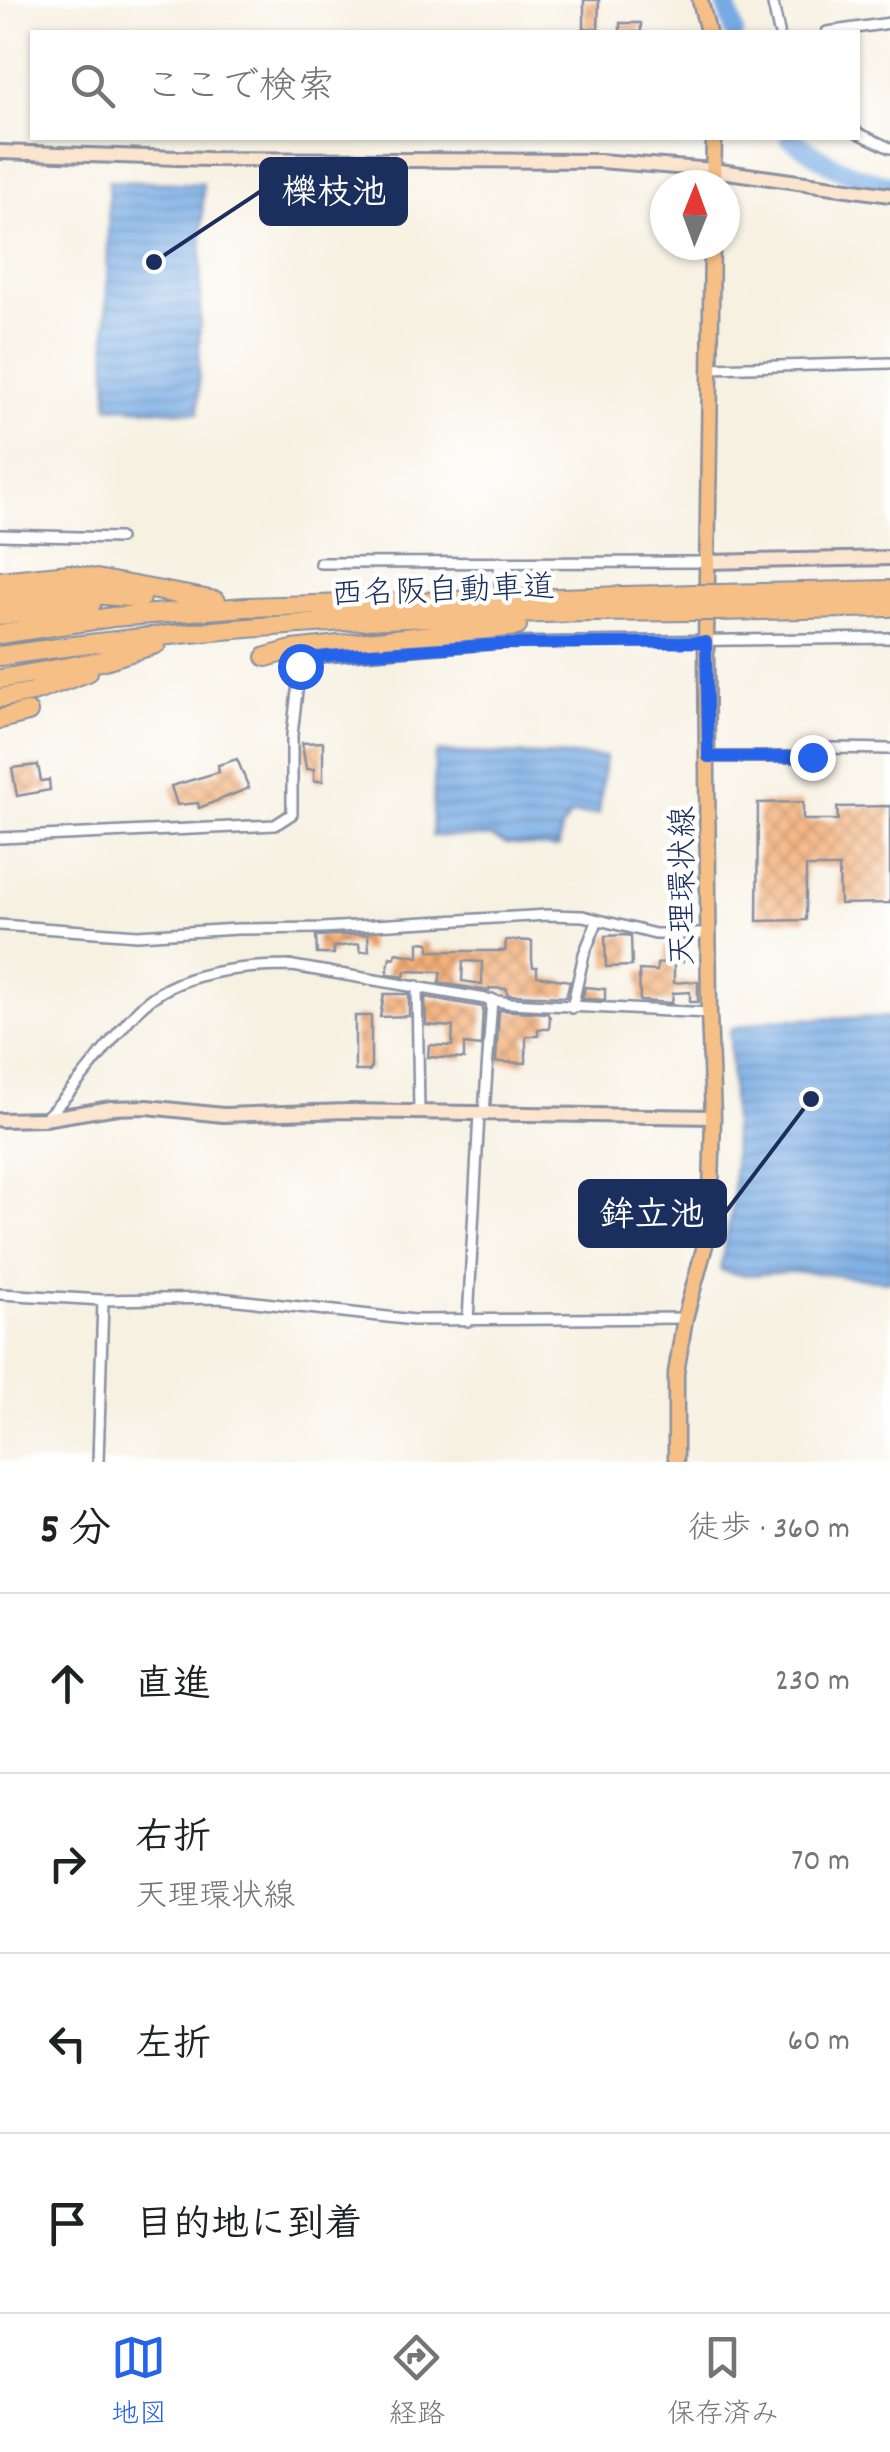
<!DOCTYPE html>
<html lang="ja">
<head>
<meta charset="utf-8">
<style>
	body { margin:0; font-family:Dekko,"Klee One",sans-serif; background:#f6f6f6; color:#202124 }
	.compass { position:absolute; left:650px; top:170px; width:90px; height:90px; border-radius:50%; background:#fff; box-shadow:0 2px 8px #0004; rotate:1deg }
	.stop { position:absolute; width:30px; height:30px; margin:-22px; border:8px solid #2563eb; border-radius:50%; background:#fff }
	.stop.end { background:#2563eb; border-color:#fff; box-shadow:0 2px 10px #0008 }
	.list { margin:0; padding:0; list-style:none }
	h2 { display:flex; justify-content:space-between; align-items:center; height:130px; margin:0; padding:0 40px; font-size:42px }
	h2 small { font-size:32px; font-weight:400; color:#757577 }
	.list li { display:grid; grid-template-columns:65px 1fr auto; gap:30px; align-items:center; box-sizing:border-box; height:180px; padding:0 40px; border-top:2px solid #e0e0e0 }
	.list b { display:block; font-size:38px; white-space:nowrap }
	.list p { margin:0; font-size:32px; white-space:nowrap; color:#757577 }
	.list em { font-size:32px; font-style:normal; color:#757577 }
	.icon { flex:none; width:55px; height:55px; fill:none; stroke:currentColor; stroke-width:2; stroke-linecap:round; stroke-linejoin:round }
	.map { position:relative; flex:none; width:890px; height:1462px; overflow:hidden }
	.search { position:absolute; background:#fff; box-shadow:0 2px 8px #0004; left:30px; right:30px; top:30px; height:110px; display:flex; align-items:center; gap:25px; box-sizing:border-box; padding:0 35px; border-radius:0px; color:#757577; font-size:38px }
	.sheet { height:850px; background:#fff }
	nav { display:flex; justify-content:space-around; align-items:center; box-sizing:border-box; height:140px; border-top:2px solid #e0e0e0; background:#fff; font-size:28px; color:#757577 }
	nav a { display:grid; justify-items:center; gap:5px }
	nav .on { color:#2563eb }
	.map>svg:first-child { display:block }
</style>
</head>
<body>
<div class="map">
<svg width="890" height="1462" viewBox="0 0 890 1462">
	<defs>
		<pattern id="water-rules" width="6" height="5" patternUnits="userSpaceOnUse" patternTransform="scale(2.5)"><rect width="6" height="5" fill="#76aae3"/><path d="M0 2.5h6" fill="none" stroke="#608bbb"/></pattern>
		<pattern id="building-cross-hatch" width="8" height="8" patternUnits="userSpaceOnUse" patternTransform="scale(2.5)"><rect width="8" height="8" fill="#f4ae75"/><path d="M0 0l8 8M0 8l8-8" fill="none" stroke="#c58e63"/></pattern>
	</defs>
	<rect width="100%" height="100%" fill="#fff"/>
	<filter id="ink" filterUnits="userSpaceOnUse"><feTurbulence type="fractalNoise" baseFrequency=".01" numOctaves="2"/><feDisplacementMap in="SourceGraphic" scale="20" xChannelSelector="R" yChannelSelector="G"/><feConvolveMatrix kernelMatrix="1 2 1 2 8 2 1 2 1" color-interpolation-filters="sRGB"/></filter>
	<filter id="wash" filterUnits="userSpaceOnUse"><feTurbulence type="fractalNoise" baseFrequency=".0048" numOctaves="4" result="noise"/><feDisplacementMap in="SourceGraphic" scale="40" xChannelSelector="R" yChannelSelector="G"/><feGaussianBlur stdDeviation="2.25" result="paint"/><feColorMatrix in="noise" values="0 0 0 0 0 0 0 0 0 0 0 0 0 0 0 0 0 1.4 0 .05"/><feComposite in="paint" operator="in"/></filter>
	<g filter="url(#wash)">
		<rect width="100%" height="100%" fill="#f7f1e2"/>
		<path fill="url(#water-rules)" stroke="#486ca0" stroke-width="2.5" d="M109 181 203 184 198 413 108 406 106 341Z
			M438 752 605 757 599 814 571 815 561 829 559 847 553 848 506 844 491 837 432 836 435 757Z
			M890 1017V1281C860 1279 830 1274 801 1272 773 1271 748 1280 720 1270L732 1208 734 1166 730 1032 733 1028 770 1020Z"/>
		<g fill="none" stroke-linecap="round" stroke-linejoin="round">
			<path stroke="#76aae3" stroke-width="20" d="M725 0 734 32
				M790 138C825 162 847 177 890 185"/>
		</g>
		<g id="blocks">
			<path fill="url(#building-cross-hatch)" fill-rule="evenodd" d="M584 0H599L598 29 584 28Z
				M620 23H641V32H620Z
				M323 742V781H314V769H306L302 743Z
				M237 759 249 788 199 808 198 803 177 805 171 786 219 772 218 765Z
				M38 765 41 781 49 780 50 790 17 796 12 768Z
				M803 802V820H838L837 807 890 806V903L840 904 839 867H806V920L757 921 758 803Z
				M368 934 369 951 360 952 359 944 334 947V954H317L316 936Z
				M624 935 631 936 632 966 606 967 605 936Z
				M506 940 532 941V960L533 967H537V976L570 981 566 997 510 995 507 994V989L489 988V991L439 983 441 972 405 971 404 977 387 974 390 957 395 958 396 953 419 957V942L429 943V951H505ZM463 961 482 962V984L462 981Z
				M665 946H683V962H674V983L698 981V1002H690V992L673 993 672 1003 640 1001 639 970 657 971V964L665 962Z
				M585 987 605 989V1000L582 999Z
				M384 994H409V1016L380 1017Z
				M425 997 483 1007 481 1046 464 1044V1059L428 1057 429 1045 452 1046 453 1027 426 1025Z
				M499 1010 547 1013 550 1017 549 1029H538V1036H526V1063L496 1062Z
				M355 1016H371V1069L369 1071H355Z"/>
		</g>
	</g>
	<g filter="url(#ink)">
		<use href="#blocks" fill-opacity="0" stroke="#8990a0" stroke-width="2.5"/>
		<g fill="none" stroke-linecap="round" stroke-linejoin="round">
			<g stroke="#8990a0" stroke-width="14">
				<path id="street" d="M772 0 779 32
					M827 32 890 23
					M858 133 890 148
					M710 368 890 363
					M0 535 119 538
					M499 562 500 584
					M320 563 707 562
					M708 757H811L832 748 890 749
					M0 838 275 825 292 814V735L300 665 312 658 500 643 890 638
					M0 925 137 935 237 929 322 928 548 915 583 916 655 934H708
					M417 986 419 1112
					M572 1008 584 954 597 922
					M484 1114 492 999
					M46 1117C80 1085 106 1044 138 1010 175 971 243 966 293 966L509 1003 709 1013
					M0 1294 103 1300 220 1298 414 1320 685 1318
					M468 1321 479 1114
					M98 1462 103 1300"/>
			</g>
			<g stroke="#8990a0" stroke-width="18">
				<path id="secondary" d="M0 152 207 159 600 161 713 170 890 195
					M707 562 890 558
					M0 1120 44 1119 111 1108 147 1107 223 1115 348 1111 713 1117"/>
			</g>
			<g stroke="#8990a0" stroke-width="19">
				<path id="primary" d="M700 0 708 32
					M713 185 714 138
					M676 1462V1373L685 1318 710 1227 713 1117 709 1013 706 642 712 245"/>
			</g>
			<g stroke="#8990a0" stroke-width="22">
				<path id="highway" d="M0 581 69 574 216 601
					M718 594 890 590
					M0 598 52 591 141 598
					M717 611 890 607
					M0 615 91 604
					M0 634 113 617 246 607 694 594
					M0 656C229 622 463 612 694 611
					M266 657 292 650 517 626
					M0 679 102 661 156 644
					M0 698 33 692 88 672
					M0 719 28 712"/>
			</g>
			<use href="#street" stroke="#fff" stroke-width="9"/>
			<use href="#secondary" stroke="#fbe5cf" stroke-width="12"/>
			<use href="#primary" stroke="#f5bf86" stroke-width="14"/>
			<use href="#highway" stroke="#f5bf86" stroke-width="18"/>
			<g stroke="#8990a0" stroke-width="22" stroke-linecap="butt">
				<path id="highway-bridge" d="M694 594H718
					M694 611H717"/>
			</g>
			<use href="#highway-bridge" stroke="#f5bf86" stroke-width="18"/>
		</g>
	</g>
	<g fill="none" stroke-linecap="round" stroke-linejoin="round" filter="url(#ink)">
		<path stroke="#2563eb" stroke-width="12" d="M300 666 312 658 327 656 500 644 706 642 708 757H812"/>
	</g>
	<g text-anchor="middle" stroke-width="9" stroke-linejoin="round" paint-order="stroke">
		<g font-size="32" fill="#1b2f5e" stroke="#fff">
			<text transform="translate(443 589) rotate(-2)" y="11">西名阪自動車道</text>
			<text transform="translate(681 886) rotate(-90)" y="11">天理環状線</text>
		</g>
	</g>
	<path fill="none" stroke="#1b2f5e" stroke-width="4" d="M154 262L261 191M811 1099L725 1213"/>
	<g fill="#1b2f5e" stroke="#fff" stroke-width="4">
		<circle cx="154" cy="262" r="10"/>
		<circle cx="811" cy="1099" r="10"/>
	</g>
	<g fill="#1b2f5e" stroke="#1b2f5e" stroke-width="4">
		<rect x="261" y="159" width="145" height="65" rx="10"/>
		<rect x="580" y="1181" width="145" height="65" rx="10"/>
	</g>
	<g font-size="35" text-anchor="middle" font-weight="bold" fill="#fff">
		<text x="334" y="203">櫟枝池</text>
		<text x="652" y="1225">鉾立池</text>
	</g>
</svg>
<svg class="compass" viewBox="-18 -18 36 36"><path d="M0-13l5 13h-10z" fill="#e53935"/><path d="M0 13l5-13h-10z" fill="#757577"/></svg>
<div class="stop" style="left:300px;top:666px"></div>
<div class="stop end" style="left:812px;top:757px"></div>
<div class="search"><svg class="icon" aria-label="search" viewBox="0 0 24 24"><circle cx="10" cy="10" r="6"/><path d="M15 15l6 6"/></svg>ここで検索</div>
</div>
<section class="sheet">
<h2>5 分<small>徒歩 · 360 m</small></h2>
<ul class="list">
<li><svg class="icon" aria-label="ahead" viewBox="0 0 24 24"><path d="M12 20V5M6 11l6-6 6 6"/></svg><div><b>直進</b></div><em>230 m</em></li>
<li><svg class="icon" aria-label="right" viewBox="0 0 24 24"><path d="M7 20v-9h11M14 6l5 5-5 5"/></svg><div><b>右折</b><p>天理環状線</p></div><em>70 m</em></li>
<li><svg class="icon" aria-label="left" viewBox="0 0 24 24"><path d="M17 20v-9H6M10 6l-5 5 5 5"/></svg><div><b>左折</b></div><em>60 m</em></li>
<li><svg class="icon" aria-label="arrive" viewBox="0 0 24 24"><path d="M6 21V4h12l-3 4 3 4H6"/></svg><div><b>目的地に到着</b></div></li>
</ul>
</section>
<nav>
<a class="on"><svg class="icon" aria-label="map" viewBox="0 0 24 24"><path d="M3 6l6-2 6 2 6-2v14l-6 2-6-2-6 2zM9 4v14M15 6v14"/></svg>地図</a>
<a><svg class="icon" aria-label="directions" viewBox="0 0 24 24"><path d="M12 3l9 9-9 9-9-9zM9 14v-3h6M13 9l2 2-2 2"/></svg>経路</a>
<a><svg class="icon" aria-label="saved" viewBox="0 0 24 24"><path d="M7 4h10v16l-5-4-5 4z"/></svg>保存済み</a>
</nav>
</body>
</html>
